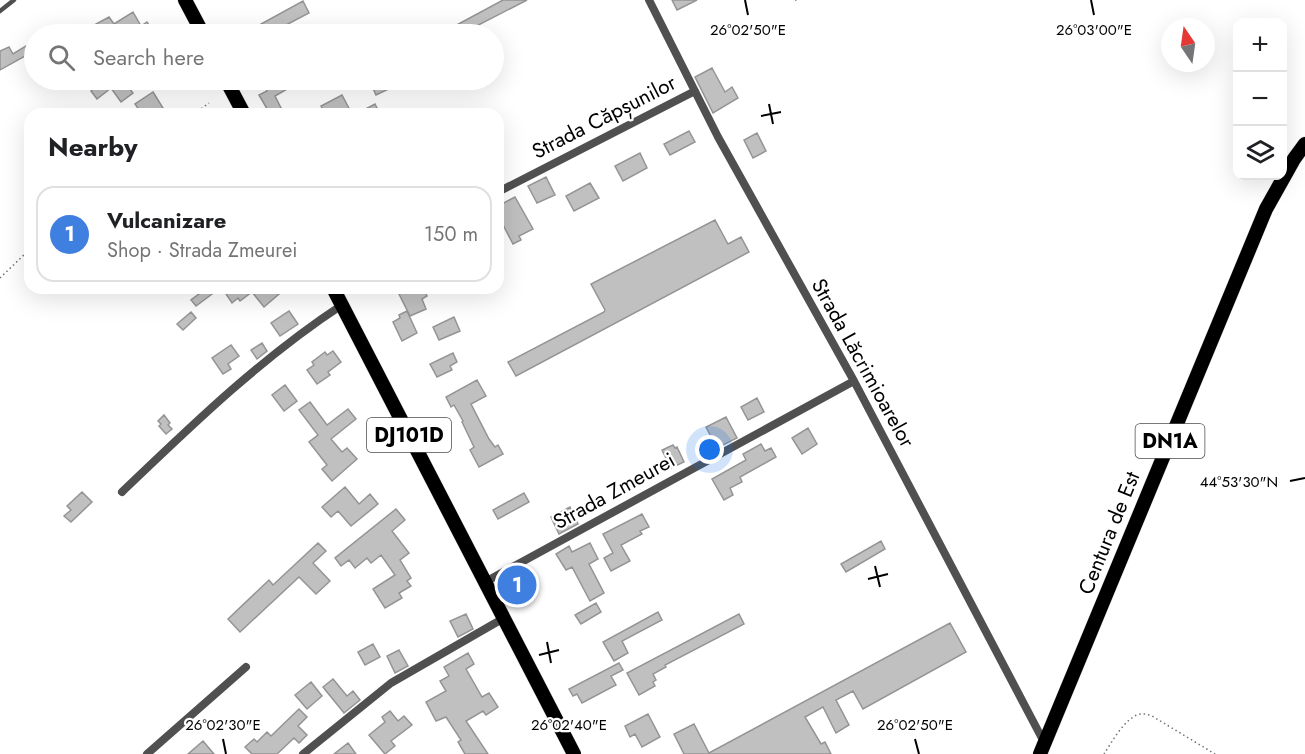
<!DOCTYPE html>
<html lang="en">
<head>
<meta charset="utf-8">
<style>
	body { margin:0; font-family:Jost,sans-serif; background:#f6f6f6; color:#202124 }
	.controls { position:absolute; right:18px; top:18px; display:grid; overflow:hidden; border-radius:12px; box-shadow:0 6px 24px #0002 }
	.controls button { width:54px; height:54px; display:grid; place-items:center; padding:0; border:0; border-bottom:2px solid #e0e0e0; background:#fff; color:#202124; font:30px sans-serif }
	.compass { position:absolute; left:1161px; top:18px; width:54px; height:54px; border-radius:50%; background:#fff; box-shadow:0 6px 24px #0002; rotate:347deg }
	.you { position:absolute; left:710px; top:450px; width:21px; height:21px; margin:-15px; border:4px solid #fff; border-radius:50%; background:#1a73e8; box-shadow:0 0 0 9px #1a73e833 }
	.badge { display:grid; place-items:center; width:39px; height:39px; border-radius:50%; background:#000; color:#fff; font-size:20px; font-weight:700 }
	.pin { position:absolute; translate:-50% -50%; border:3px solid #fff; box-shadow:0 2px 6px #0006 }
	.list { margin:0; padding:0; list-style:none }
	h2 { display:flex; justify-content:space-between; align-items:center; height:78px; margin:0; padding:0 24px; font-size:26px }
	h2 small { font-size:20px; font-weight:400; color:#757577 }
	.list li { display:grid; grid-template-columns:39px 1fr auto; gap:18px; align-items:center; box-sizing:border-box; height:96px; margin:0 12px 12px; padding:0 12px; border:2px solid #e0e0e0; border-radius:18px }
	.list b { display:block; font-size:22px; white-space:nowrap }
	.list p { margin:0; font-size:20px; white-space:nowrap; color:#757577 }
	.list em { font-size:20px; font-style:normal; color:#757577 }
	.icon { flex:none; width:33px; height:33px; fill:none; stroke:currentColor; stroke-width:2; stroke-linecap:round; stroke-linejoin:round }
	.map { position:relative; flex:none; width:1305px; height:754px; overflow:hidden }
	.search { position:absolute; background:#fff; box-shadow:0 6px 24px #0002; left:24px; top:24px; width:480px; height:66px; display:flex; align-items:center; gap:15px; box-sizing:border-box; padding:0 21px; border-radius:33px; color:#757577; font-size:22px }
	.panel { position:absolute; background:#fff; box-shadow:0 6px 24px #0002; left:24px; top:108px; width:480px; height:186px; border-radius:18px }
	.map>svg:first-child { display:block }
</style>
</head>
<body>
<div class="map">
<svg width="1305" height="754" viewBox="0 0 1305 754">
	<rect width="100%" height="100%" fill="#fff"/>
	<path fill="#c0c0c0" stroke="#949494" stroke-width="1.5" d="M503 0H527L461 34H440Z
		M672 0H697L677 10Z
		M303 1 309 13 284 26 289 34H267L261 24Z
		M133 12 141 26 147 22 155 34H102L96 24 109 17 114 24Z
		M34 41V51L0 70V51L9 47 13 54Z
		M712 68 725 92 732 87 738 98 713 113 695 77Z
		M104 80H123L133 93 121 102 111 88 97 99 91 91Z
		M261 80H284L289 88 275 96 281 108 270 114 259 95 267 91Z
		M385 80H392L395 86 376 95 372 86Z
		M153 92 163 108 155 114H142L135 104Z
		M342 95 352 114H311L322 108 321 106Z
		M375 104 380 114H356Z
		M689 131 695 142 670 155 664 144Z
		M757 133 766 151 753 158 744 140Z
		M640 153 647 168 623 181 615 166Z
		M546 177 555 195 537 203 528 186Z
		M590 183 599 198 574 211 566 196Z
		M515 197 533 229 519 236 521 240 513 244 502 223 498 226V206Z
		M715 220 728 244 741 237 749 252 516 376 508 362 604 312 605 310 591 284Z
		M207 288H220L196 306 191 300Z
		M222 288H286L264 307 252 292 240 301 238 298 232 303Z
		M396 288H423L427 296 422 299 426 309 410 316Z
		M289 311 298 324 280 336 271 323Z
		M407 311 417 333 402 341 393 322 400 318 399 315Z
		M191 312 196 318 183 330 177 324Z
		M454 317 460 331 439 340 433 327Z
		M262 343 267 351 257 359 251 350Z
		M231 345 239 356 228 364 231 369 223 374 212 358Z
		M333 351 341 362 328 372 330 375 317 384 307 370 314 365 312 362 325 352 327 355Z
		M453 353 457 362 450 366 452 370 437 377 430 364Z
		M477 380 486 396 471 404 489 439 495 447 498 445 503 454 479 467 470 450 474 447 462 422 463 421 454 405 451 407 446 397Z
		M285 385 297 401 284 411 272 395Z
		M757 398 764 412 748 420 741 407Z
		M310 402 327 425 348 409 356 419 331 439 342 452 347 448 357 459 332 481 322 469 327 465 309 442 318 435 299 410Z
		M164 415 170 423 168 425 172 429 166 434 159 426 161 424 158 421Z
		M726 417 737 438 717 448 706 427Z
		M808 428 817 444 802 454 792 438Z
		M761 444 765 451 771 448 776 457 740 477 742 482 730 488 733 495 724 500 712 479 746 460 743 454Z
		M673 445 675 448 677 447 684 462 671 468 662 450Z
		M345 487 359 504 370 494 378 504 351 526 338 511 331 517 322 507Z
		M82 492 92 502 71 522 64 516 71 510 67 506Z
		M524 493 529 502 498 519 493 510Z
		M570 507 578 524 559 534 551 517Z
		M396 509 405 520 392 531 409 553 400 560 411 578 407 581 411 586 399 593 402 598 385 608 373 589 395 575 381 555 371 563 367 558 355 568 349 560 341 566 335 558Z
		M642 514 649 527 640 531 642 534 621 545 630 561 611 571 604 558 613 553 603 534Z
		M881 541 885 549 846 572 841 564Z
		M318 543 326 551 313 563 330 581 316 594 299 577 240 632 228 619 269 580 273 585Z
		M590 543 598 559 589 564 604 593 590 601 572 567 566 570 556 554 569 546 572 552Z
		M530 575 534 584 524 590 519 580Z
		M596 603 601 612 581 624 575 615Z
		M658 612 662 620 622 641 628 653 614 661 603 642Z
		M466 614 473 629 458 637 450 621Z
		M739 614 744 624 665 665 666 667 653 674 656 680 653 682 655 686 639 695 627 673Z
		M950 623 966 652 863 709 853 691 836 700 849 725 836 733 823 707 805 717 821 744 825 742 831 754H684L674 734 694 724 709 753Z
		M373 644 380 657 365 665 358 652Z
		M399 650 408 666 395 673 387 656Z
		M468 653 474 664 466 669 482 697 489 693 498 707 486 715 483 711 466 721 488 754H465L458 742 461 740 446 717 436 721 426 702 446 691 440 681 449 676 444 667Z
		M619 663 623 670 611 676 616 685 582 703 577 694 573 696 569 689Z
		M333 679 347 696 353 691 360 700 344 713 323 687Z
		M311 682 322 696 307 709 295 695Z
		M299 709 307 717 298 726 307 735 299 743 294 738 277 754H252L245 747 254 739 257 742 267 732 271 736Z
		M390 711 398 721 404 716 412 725 391 741 395 746 385 754 369 735 385 722 382 717Z
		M648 714 660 737 642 747 635 734 630 737 625 726Z
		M203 741 214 754H188Z
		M348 743 356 754H334Z"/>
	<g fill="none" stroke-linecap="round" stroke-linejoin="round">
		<g stroke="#dbdbdb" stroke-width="15">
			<path id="primary" d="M185 0 203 34
				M226 80 244 114
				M333 288 574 754
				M1040 754 1266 209 1294 159 1305 144"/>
		</g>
		<path stroke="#727272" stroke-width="1.5" stroke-dasharray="1.5 3" stroke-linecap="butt" d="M795 0H798
			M194 114 209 103
			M0 278 30 249
			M1104 754C1112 742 1123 721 1137 715 1142 713 1147 714 1152 716L1215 754"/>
		<path stroke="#505050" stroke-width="4.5" d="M0 11 14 0"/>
		<path stroke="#505050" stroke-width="8" d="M649 0 718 137 854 381 1045 744
			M498 192 695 91
			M122 492C192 425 261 358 342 305
			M485 582 854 381
			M147 754 246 667
			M303 754 391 683 504 618"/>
		<use href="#primary" stroke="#000" stroke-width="14"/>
	</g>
	<path fill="none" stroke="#000" stroke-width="2" d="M745 0 748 15M1091 0 1094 15M769 104 773 124M761 116 781 112M1290 481 1305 478M875 566 880 587M868 579 888 574M547 642 551 663M539 655 559 650M223 739 226 754M569 739 572 754M915 739 919 754"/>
	<g text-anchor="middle" stroke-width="4.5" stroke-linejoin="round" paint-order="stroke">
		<g fill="#fff" stroke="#4c4c4c" stroke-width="1.5">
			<rect x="367" y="418" width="84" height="34" rx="4.5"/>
			<rect x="1135.5" y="424" width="69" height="34" rx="4.5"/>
		</g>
		<g font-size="20" font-weight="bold" fill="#000">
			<text x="409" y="442">DJ101D</text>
			<text x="1170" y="448">DN1A</text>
		</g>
		<g font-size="21" fill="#000" stroke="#fff">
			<text transform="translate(604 117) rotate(-27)" y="7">Strada Căpșunilor</text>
			<text transform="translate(863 363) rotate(61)" y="7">Strada Lăcrimioarelor</text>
			<text transform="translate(614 491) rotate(-29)" y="7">Strada Zmeurei</text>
			<text transform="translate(1109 533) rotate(-68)" y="7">Centura de Est</text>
		</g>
	</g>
	<g font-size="15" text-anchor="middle" fill="#000" stroke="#fff" stroke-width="4.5" stroke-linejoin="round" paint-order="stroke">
		<text x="748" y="35">26°02'50"E</text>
		<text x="1094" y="35">26°03'00"E</text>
		<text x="1239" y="487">44°53'30"N</text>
		<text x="223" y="730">26°02'30"E</text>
		<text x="569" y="730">26°02'40"E</text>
		<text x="915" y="730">26°02'50"E</text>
	</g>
</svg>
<div class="controls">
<button>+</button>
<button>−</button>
<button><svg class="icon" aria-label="layers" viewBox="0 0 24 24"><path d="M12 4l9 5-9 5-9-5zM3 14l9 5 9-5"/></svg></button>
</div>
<svg class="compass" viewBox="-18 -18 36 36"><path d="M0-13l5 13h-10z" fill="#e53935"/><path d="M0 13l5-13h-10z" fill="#757577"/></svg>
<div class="you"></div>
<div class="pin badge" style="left:517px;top:585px;background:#3f7fe0">1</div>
<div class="search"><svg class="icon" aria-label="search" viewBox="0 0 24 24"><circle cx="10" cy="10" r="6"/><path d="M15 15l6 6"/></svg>Search here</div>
<section class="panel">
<h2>Nearby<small></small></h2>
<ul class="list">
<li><span class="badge" style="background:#3f7fe0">1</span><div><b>Vulcanizare</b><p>Shop · Strada Zmeurei</p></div><em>150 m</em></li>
</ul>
</section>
</div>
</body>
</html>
